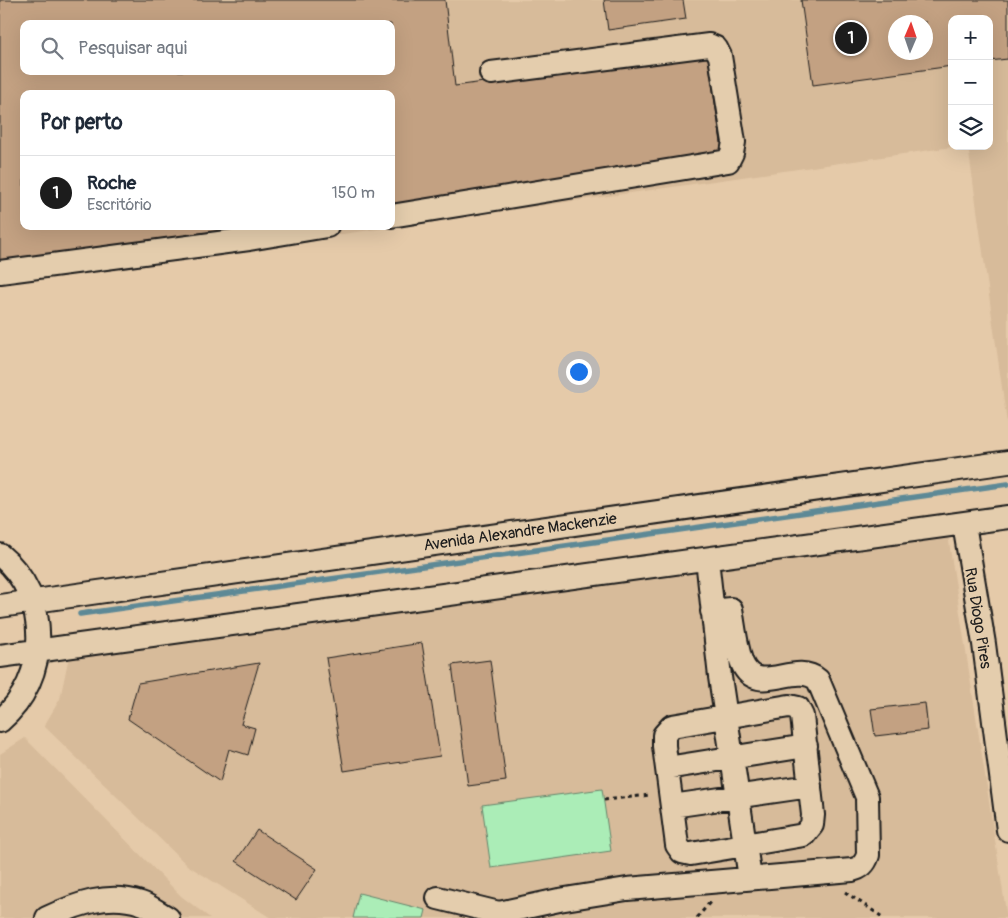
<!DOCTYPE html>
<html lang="pt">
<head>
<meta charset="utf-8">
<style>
	body { margin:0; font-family:Pangolin,sans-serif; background:#f6f6f7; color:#1f2937 }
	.controls { position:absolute; right:15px; top:15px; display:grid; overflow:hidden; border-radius:10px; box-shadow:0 5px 20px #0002 }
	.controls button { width:45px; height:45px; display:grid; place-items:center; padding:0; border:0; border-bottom:1px solid #e0e1e3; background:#fff; color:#1f2937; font:25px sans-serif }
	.compass { position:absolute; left:888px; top:15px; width:45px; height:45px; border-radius:50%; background:#fff; box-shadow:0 5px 20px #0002; rotate:2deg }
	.you { position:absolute; left:578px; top:371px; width:18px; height:18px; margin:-12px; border:4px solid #fff; border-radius:50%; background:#1a73e8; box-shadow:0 0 0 8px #1a73e833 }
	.badge { display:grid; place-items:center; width:32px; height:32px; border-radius:50%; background:#1c1c1c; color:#fff; font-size:16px; font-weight:700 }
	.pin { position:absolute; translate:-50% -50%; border:2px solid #fff; box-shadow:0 1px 5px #0006 }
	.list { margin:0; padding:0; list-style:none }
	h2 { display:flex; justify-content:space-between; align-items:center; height:65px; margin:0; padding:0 20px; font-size:21px }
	h2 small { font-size:16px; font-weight:400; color:#747a83 }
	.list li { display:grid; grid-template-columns:32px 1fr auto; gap:15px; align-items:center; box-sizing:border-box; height:75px; padding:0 20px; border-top:1px solid #e0e1e3 }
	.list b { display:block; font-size:19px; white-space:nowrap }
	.list p { margin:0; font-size:16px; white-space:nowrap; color:#747a83 }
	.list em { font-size:16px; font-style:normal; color:#747a83 }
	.icon { flex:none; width:28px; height:28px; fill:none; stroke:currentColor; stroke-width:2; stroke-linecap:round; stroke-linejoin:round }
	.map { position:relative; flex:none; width:1008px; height:918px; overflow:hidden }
	.search { position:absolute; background:#fff; box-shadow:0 5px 20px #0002; left:20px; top:20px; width:375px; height:55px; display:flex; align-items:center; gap:12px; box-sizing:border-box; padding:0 18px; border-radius:10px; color:#747a83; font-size:19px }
	.panel { position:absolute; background:#fff; box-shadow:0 5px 20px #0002; left:20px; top:90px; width:375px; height:140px; border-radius:10px }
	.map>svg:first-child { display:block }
</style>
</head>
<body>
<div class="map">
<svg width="1008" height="918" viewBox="0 0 1008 918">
	<rect width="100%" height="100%" fill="#e5caa9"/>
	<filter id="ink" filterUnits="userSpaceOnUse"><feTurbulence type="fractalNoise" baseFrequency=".02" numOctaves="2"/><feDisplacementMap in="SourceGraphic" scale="10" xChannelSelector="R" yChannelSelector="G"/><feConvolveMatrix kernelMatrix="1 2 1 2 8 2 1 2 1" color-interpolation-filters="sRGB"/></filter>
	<g filter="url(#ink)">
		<path fill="#d7bb9a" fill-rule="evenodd" d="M0 0H1008V430L968 146H989V19H952V146H959L0 283ZM896 22H926V52H896ZM24 24H391V71H24ZM24 94H391V226H24Z
			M948 535 1007 918H271L187 865 44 726 60 699 69 656Z
			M25 738 181 896 210 918H0V754Z"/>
		<path fill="#abedb7" stroke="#64846a" d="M602 789 611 851 491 868 482 805Z
			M359 893 426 910 424 918H353Z"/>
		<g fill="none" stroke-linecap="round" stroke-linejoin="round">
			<path stroke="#5d8996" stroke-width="5.5" d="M80 614 1008 484"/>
		</g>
		<path fill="#c3a182" stroke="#1c1c1c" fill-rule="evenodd" d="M0 0H445L455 86 707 51 724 162 391 207V94H24V226H253L0 261ZM24 24H391V71H24Z
			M604 0H683L686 19 608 30Z
			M801 0H1008V59L989 61V19H952V66L813 85ZM896 22H926V52H896Z
			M422 643 440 756 344 771 326 658Z
			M490 660 506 781 468 786 452 665Z
			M259 663 241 724 255 728 248 755 229 749 220 782 128 719 138 683Z
			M925 703 928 730 875 736 871 709Z
			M257 830 317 869 296 900 236 861Z"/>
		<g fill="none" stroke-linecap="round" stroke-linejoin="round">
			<g stroke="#1c1c1c" stroke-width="26">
				<path id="minor" d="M391 216 728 161 732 153 734 142 720 56 716 48 709 45 491 73
					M0 272 249 239 327 226
					M964 524 984 644 1008 830
					M0 555C52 597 50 679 0 721
					M707 559 720 677 750 878
					M0 606 1008 462
					M0 656 1008 517
					M789 706 798 708 802 716 813 815 812 825 804 835 691 854 682 852 677 845 664 746V735L672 726Z
					M667 768 806 746
					M672 806 810 786
					M438 898 499 913 559 900 627 889 852 870C861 868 865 864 868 855L867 797 818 680C795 660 757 698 742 663 736 648 734 625 731 609L712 611
					M47 918C77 904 108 892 141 903 150 906 159 913 168 918"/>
			</g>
			<path stroke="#1c1c1c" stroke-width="3" stroke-dasharray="4 4" stroke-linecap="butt" d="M604 800 650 795
				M845 892 884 918
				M697 918 711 901"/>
			<use href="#minor" stroke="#e4cdad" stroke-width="22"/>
		</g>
	</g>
	<g text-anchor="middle" stroke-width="4" stroke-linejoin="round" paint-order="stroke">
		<g font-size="16" fill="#1c1c1c" stroke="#e4cdad">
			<text transform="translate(520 531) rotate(-8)" y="6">Avenida Alexandre Mackenzie</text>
			<text transform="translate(979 618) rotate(81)" y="6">Rua Diogo Pires</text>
		</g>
	</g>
</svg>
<div class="controls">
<button>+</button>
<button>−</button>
<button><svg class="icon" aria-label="layers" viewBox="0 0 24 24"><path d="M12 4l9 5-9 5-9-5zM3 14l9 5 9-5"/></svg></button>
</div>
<svg class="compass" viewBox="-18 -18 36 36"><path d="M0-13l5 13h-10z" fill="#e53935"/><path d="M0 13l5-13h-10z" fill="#747a83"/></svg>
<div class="you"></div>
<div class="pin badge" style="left:851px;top:38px">1</div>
<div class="search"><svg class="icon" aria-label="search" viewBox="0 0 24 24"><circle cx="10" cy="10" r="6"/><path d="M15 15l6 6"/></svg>Pesquisar aqui</div>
<section class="panel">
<h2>Por perto<small></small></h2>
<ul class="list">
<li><span class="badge">1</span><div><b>Roche</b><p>Escritório</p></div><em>150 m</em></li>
</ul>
</section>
</div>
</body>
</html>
